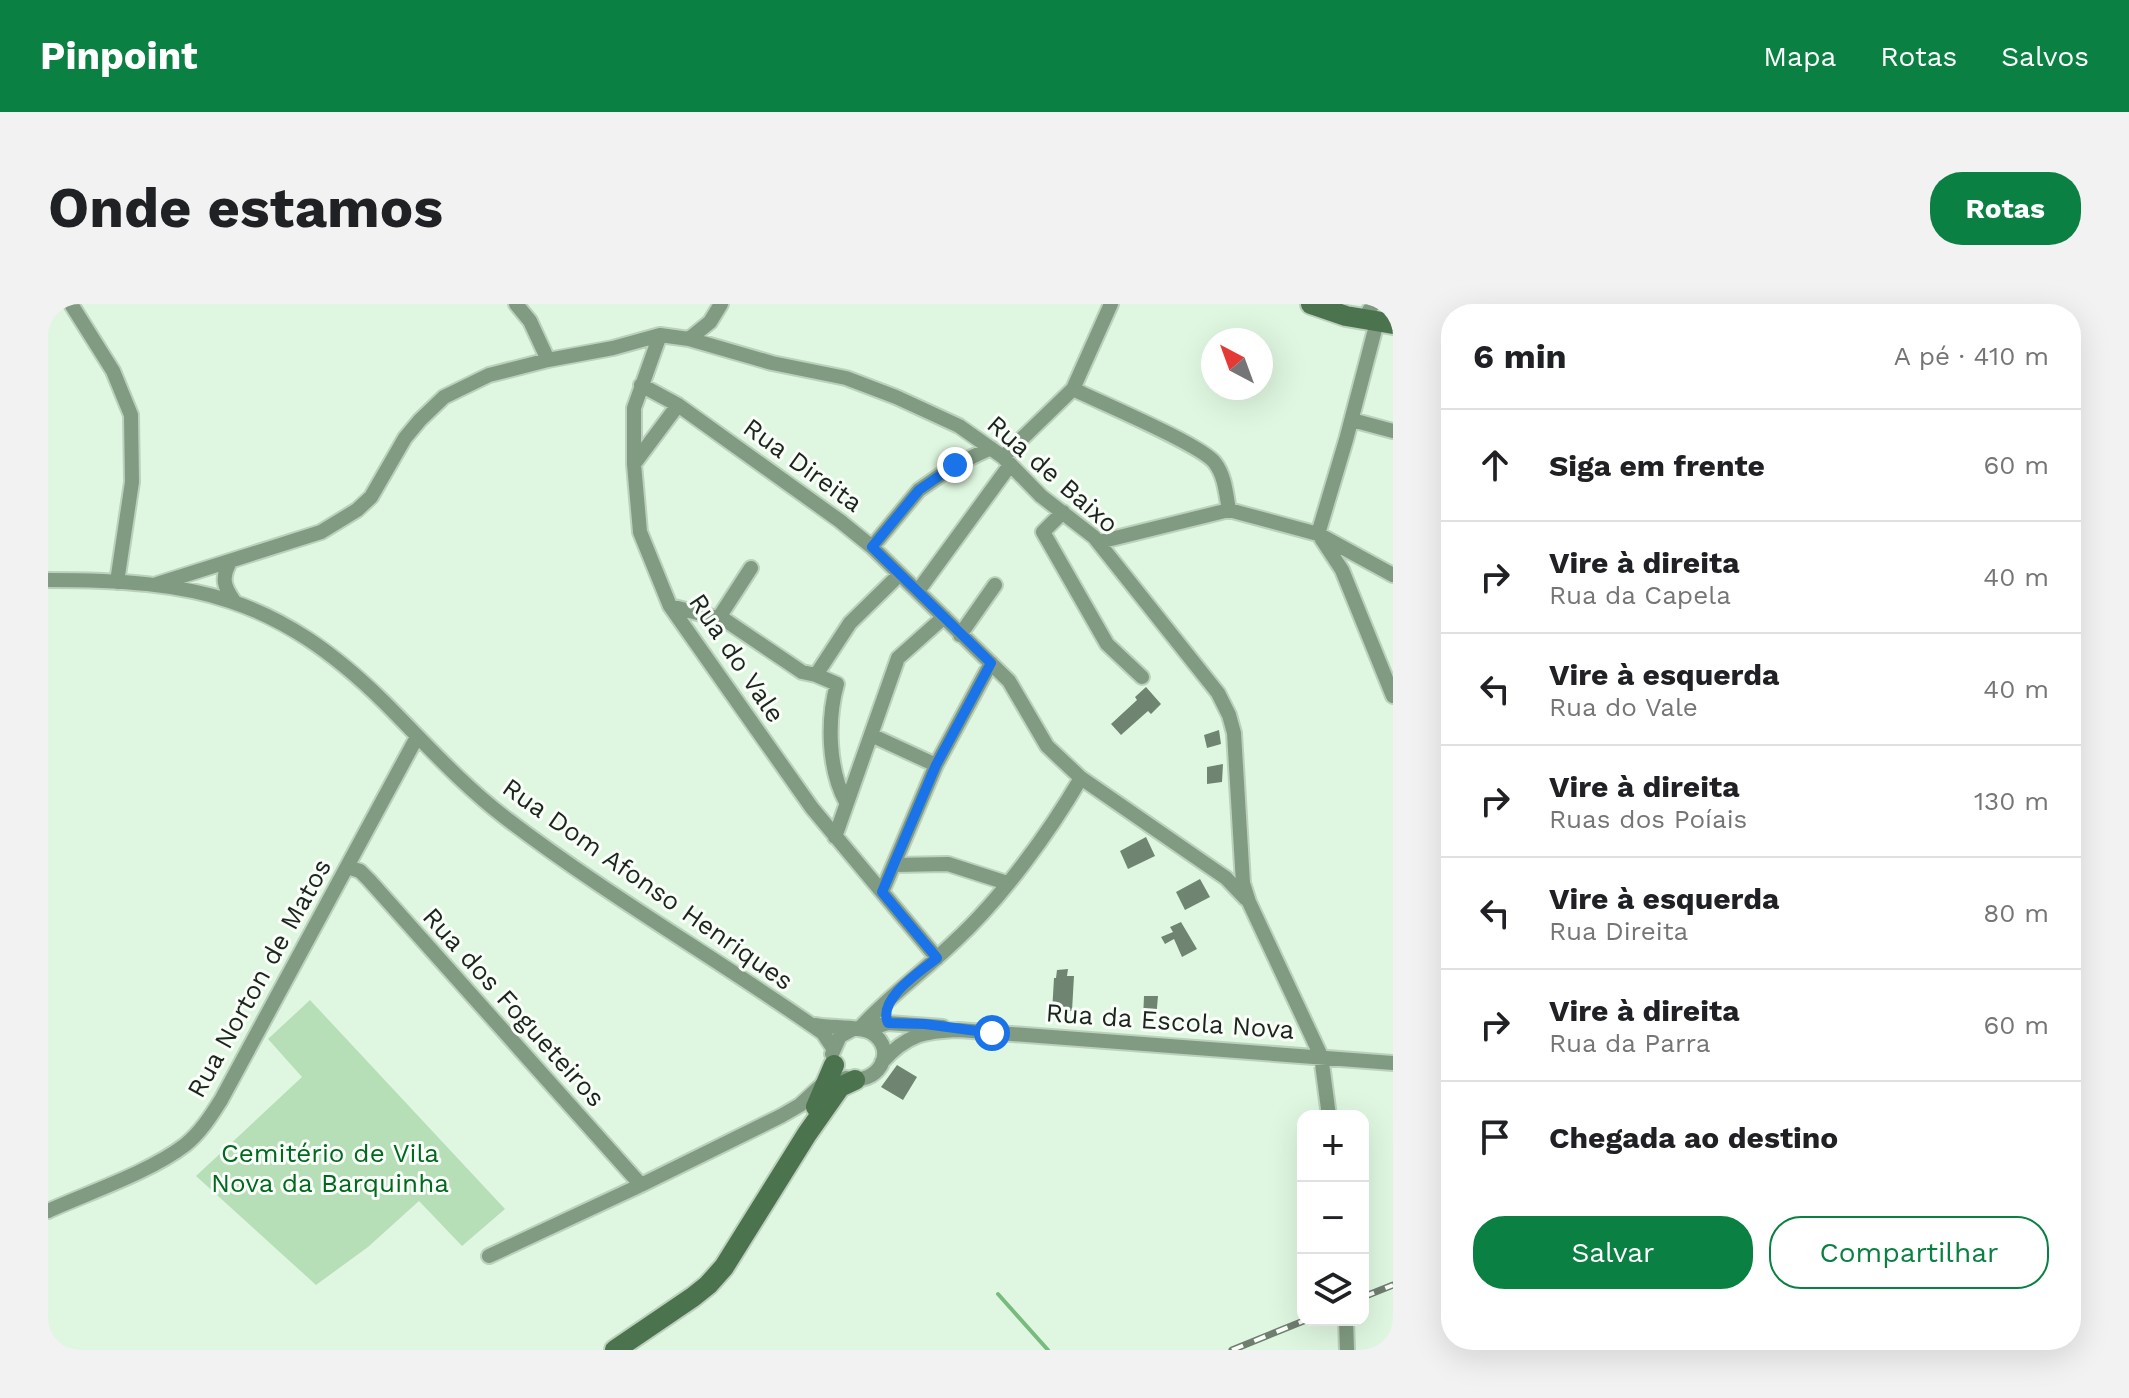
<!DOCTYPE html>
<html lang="pt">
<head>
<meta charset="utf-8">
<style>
	body { margin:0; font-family:"Work Sans",sans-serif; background:#f2f2f2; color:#202124 }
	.controls { position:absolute; right:24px; bottom:24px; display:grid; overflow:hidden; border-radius:16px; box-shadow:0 8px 32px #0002 }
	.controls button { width:72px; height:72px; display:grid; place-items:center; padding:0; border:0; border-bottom:2px solid #e0e0e0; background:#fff; color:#202124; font:40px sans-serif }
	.compass { position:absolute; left:1153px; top:24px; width:72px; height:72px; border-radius:50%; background:#fff; box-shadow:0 8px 32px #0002; rotate:319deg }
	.stop { position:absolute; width:24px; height:24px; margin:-18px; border:6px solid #1a73e8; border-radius:50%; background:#fff }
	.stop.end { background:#1a73e8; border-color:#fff; box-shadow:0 2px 8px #0008 }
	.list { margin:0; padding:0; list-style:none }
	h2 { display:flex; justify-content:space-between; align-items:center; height:104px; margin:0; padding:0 32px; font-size:34px }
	h2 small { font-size:26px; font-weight:400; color:#757577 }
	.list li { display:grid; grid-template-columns:52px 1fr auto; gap:24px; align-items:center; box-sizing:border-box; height:112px; padding:0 32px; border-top:2px solid #e0e0e0 }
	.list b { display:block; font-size:30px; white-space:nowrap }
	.list p { margin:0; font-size:26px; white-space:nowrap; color:#757577 }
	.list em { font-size:26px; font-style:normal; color:#757577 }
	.actions { display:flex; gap:16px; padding:24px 32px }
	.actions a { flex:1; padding:18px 0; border:2px solid #0b8043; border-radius:32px; text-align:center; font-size:28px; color:#0b8043 }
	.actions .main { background:#0b8043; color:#fff }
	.icon { flex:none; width:44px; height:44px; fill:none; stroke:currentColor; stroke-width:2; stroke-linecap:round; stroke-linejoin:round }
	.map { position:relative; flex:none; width:1345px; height:1046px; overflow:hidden; border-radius:32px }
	header { display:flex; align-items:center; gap:48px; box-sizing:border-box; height:112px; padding:0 40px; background:#0b8043; color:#fff }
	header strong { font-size:38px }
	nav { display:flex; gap:44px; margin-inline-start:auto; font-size:28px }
	.intro { display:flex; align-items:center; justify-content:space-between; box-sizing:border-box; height:192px; padding:0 48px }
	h1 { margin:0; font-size:56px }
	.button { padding:20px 36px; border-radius:32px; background:#0b8043; color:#fff; font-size:28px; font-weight:700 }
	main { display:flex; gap:48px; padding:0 48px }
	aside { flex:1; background:#fff; border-radius:32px; box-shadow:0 8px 32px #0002 }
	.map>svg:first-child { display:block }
</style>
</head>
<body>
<header>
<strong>Pinpoint</strong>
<nav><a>Mapa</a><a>Rotas</a><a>Salvos</a></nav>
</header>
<div class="intro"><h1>Onde estamos</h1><a class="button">Rotas</a></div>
<main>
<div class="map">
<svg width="1345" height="1046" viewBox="0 0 1345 1046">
	<rect width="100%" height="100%" fill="#dff7e0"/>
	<path fill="#b6dfb8" d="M262 696 457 905 414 942 371 897 320 943 268 981 148 872 254 773 220 735Z"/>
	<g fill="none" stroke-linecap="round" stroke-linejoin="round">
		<path stroke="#79ba7f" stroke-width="4" d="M950 990 1000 1046"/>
	</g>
	<path fill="#708571" d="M1098 383 1113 400 1103 410 1100 407 1073 431 1063 420 1089 396 1087 393Z
		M1171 426 1173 440 1159 444 1156 431Z
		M1175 460 1174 478 1159 480V463Z
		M1098 533 1107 552 1080 565 1072 547Z
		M1152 575 1162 593 1137 606 1128 588Z
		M1133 618 1149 645 1134 653 1126 635 1117 640 1113 633 1125 628 1122 623Z
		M1020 665 1019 672H1026L1024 707 1004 708 1006 674H1008L1009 666Z
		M1096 692H1110L1108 715H1095Z
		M849 761 869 773 855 796 833 783Z"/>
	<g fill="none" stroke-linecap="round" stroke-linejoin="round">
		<g stroke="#bcd1bd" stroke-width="18">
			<path id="street" d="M23 0 65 67 83 111 84 178 69 278
				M468 0 482 17 500 56
				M1316 15 1325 0
				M612 31 586 104V160L592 228 622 302 764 504 889 654
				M641 35 662 18 673 0
				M593 81 630 101 792 217 824 243 961 377 999 442 1033 474 1178 574 1198 595
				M1025 85C1051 98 1154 141 1167 159 1177 172 1178 190 1181 206
				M1304 116 1345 127
				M955 153 1025 85 1063 0
				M586 160 630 101
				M1015 208 995 228 1059 340 1094 373
				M1270 230 1298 136 1329 18
				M1273 234 1294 266 1345 392
				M1051 238 1181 206 1270 230 1345 271
				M824 243 871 186 907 161 943 144
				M182 258C173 274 176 283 186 297
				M0 276C147 276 228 292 336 398 376 438 413 480 459 515 560 592 671 656 775 729L785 744
				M109 280 273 228 309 206 323 193 357 134 372 116 396 93 441 71 500 56 565 44 612 31 641 35 724 59 798 74 848 93 911 122 955 153 993 192 1046 233 1170 389 1181 411 1186 429 1195 579 1201 598 1273 752 1281 812
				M870 287 962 161
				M622 302 677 316 754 368 768 371 802 319 851 271
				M670 315 703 264
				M912 331 947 281
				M768 371 789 380C779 416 780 465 798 498
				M823 431 888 461
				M787 533 850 354 896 313
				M846 561 900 560 959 579
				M299 563 312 567 321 576 593 881
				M834 588 888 461 943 359
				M768 721C782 724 814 722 824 729 851 747 829 783 798 774
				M811 725C840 693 875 668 906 638 953 595 1001 529 1033 474
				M817 726 840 719 895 723
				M784 750 792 732 805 725
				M834 758C858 731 876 727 911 726L1345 759
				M0 907C42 888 102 868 137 841 152 829 163 812 173 796L369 433
				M441 952 593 881 733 812 752 801 778 777
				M1298 1016 1299 1046"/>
		</g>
		<g stroke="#bcd1bd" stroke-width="24">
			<path id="secondary" d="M1263 0 1298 12 1345 20
				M768 803 786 761
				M567 1046 645 993 660 981 676 963 759 830 792 783 807 776"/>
		</g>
		<use href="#street" stroke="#809b81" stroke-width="14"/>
		<use href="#secondary" stroke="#4a734e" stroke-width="20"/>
		<g stroke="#6f7e70" stroke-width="7">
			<path id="rail" d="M1315 993 1345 981
				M1184 1046 1258 1016"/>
		</g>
		<use href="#rail" stroke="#f9fef9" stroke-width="4" stroke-dasharray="12" stroke-linecap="butt"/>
	</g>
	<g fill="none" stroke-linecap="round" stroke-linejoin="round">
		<path stroke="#1a73e8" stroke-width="10" d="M907 161 871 186 824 243 943 359 888 461 834 588 889 654C873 667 829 695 840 719L877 720 944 729"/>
	</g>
	<g text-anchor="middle" stroke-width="6" stroke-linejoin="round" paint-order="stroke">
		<g font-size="26" fill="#1c251d" stroke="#f9fef9">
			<text transform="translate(755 161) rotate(36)" y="9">Rua Direita</text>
			<text transform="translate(1005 170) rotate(41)" y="9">Rua de Baixo</text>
			<text transform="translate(689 354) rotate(56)" y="9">Rua do Vale</text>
			<text transform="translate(600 580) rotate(35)" y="9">Rua Dom Afonso Henriques</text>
			<text transform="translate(211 674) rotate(-61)" y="9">Rua Norton de Matos</text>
			<text transform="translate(466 703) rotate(48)" y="9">Rua dos Fogueteiros</text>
			<text transform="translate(1122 717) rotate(4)" y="9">Rua da Escola Nova</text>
		</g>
		<g font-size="26" fill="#00691f" stroke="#f9fef9">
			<text x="282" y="858">Cemitério de Vila<tspan x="282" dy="30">Nova da Barquinha</tspan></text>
		</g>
	</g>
</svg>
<div class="controls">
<button>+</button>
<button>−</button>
<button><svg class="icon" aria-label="layers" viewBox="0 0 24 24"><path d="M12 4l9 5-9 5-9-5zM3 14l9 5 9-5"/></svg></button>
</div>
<svg class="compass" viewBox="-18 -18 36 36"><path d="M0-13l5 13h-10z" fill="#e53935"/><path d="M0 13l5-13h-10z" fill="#757577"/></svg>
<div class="stop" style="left:944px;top:729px"></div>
<div class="stop end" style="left:907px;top:161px"></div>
</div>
<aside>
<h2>6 min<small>A pé · 410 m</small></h2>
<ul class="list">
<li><svg class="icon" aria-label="ahead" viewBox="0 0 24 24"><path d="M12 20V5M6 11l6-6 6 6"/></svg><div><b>Siga em frente</b></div><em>60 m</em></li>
<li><svg class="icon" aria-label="right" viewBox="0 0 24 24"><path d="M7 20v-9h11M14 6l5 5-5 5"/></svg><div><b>Vire à direita</b><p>Rua da Capela</p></div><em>40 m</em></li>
<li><svg class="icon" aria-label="left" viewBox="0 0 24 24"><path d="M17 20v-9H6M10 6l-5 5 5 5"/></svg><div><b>Vire à esquerda</b><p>Rua do Vale</p></div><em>40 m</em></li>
<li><svg class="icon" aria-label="right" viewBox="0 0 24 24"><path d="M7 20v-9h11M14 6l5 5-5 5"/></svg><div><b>Vire à direita</b><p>Ruas dos Poíais</p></div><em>130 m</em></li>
<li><svg class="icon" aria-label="left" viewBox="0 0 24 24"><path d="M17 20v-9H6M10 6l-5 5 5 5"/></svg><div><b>Vire à esquerda</b><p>Rua Direita</p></div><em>80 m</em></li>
<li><svg class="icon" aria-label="right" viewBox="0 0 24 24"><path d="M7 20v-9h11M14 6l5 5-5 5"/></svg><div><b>Vire à direita</b><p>Rua da Parra</p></div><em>60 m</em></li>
<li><svg class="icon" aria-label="arrive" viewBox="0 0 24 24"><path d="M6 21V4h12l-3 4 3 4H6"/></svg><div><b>Chegada ao destino</b></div></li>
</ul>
<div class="actions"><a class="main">Salvar</a><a>Compartilhar</a></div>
</aside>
</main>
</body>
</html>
